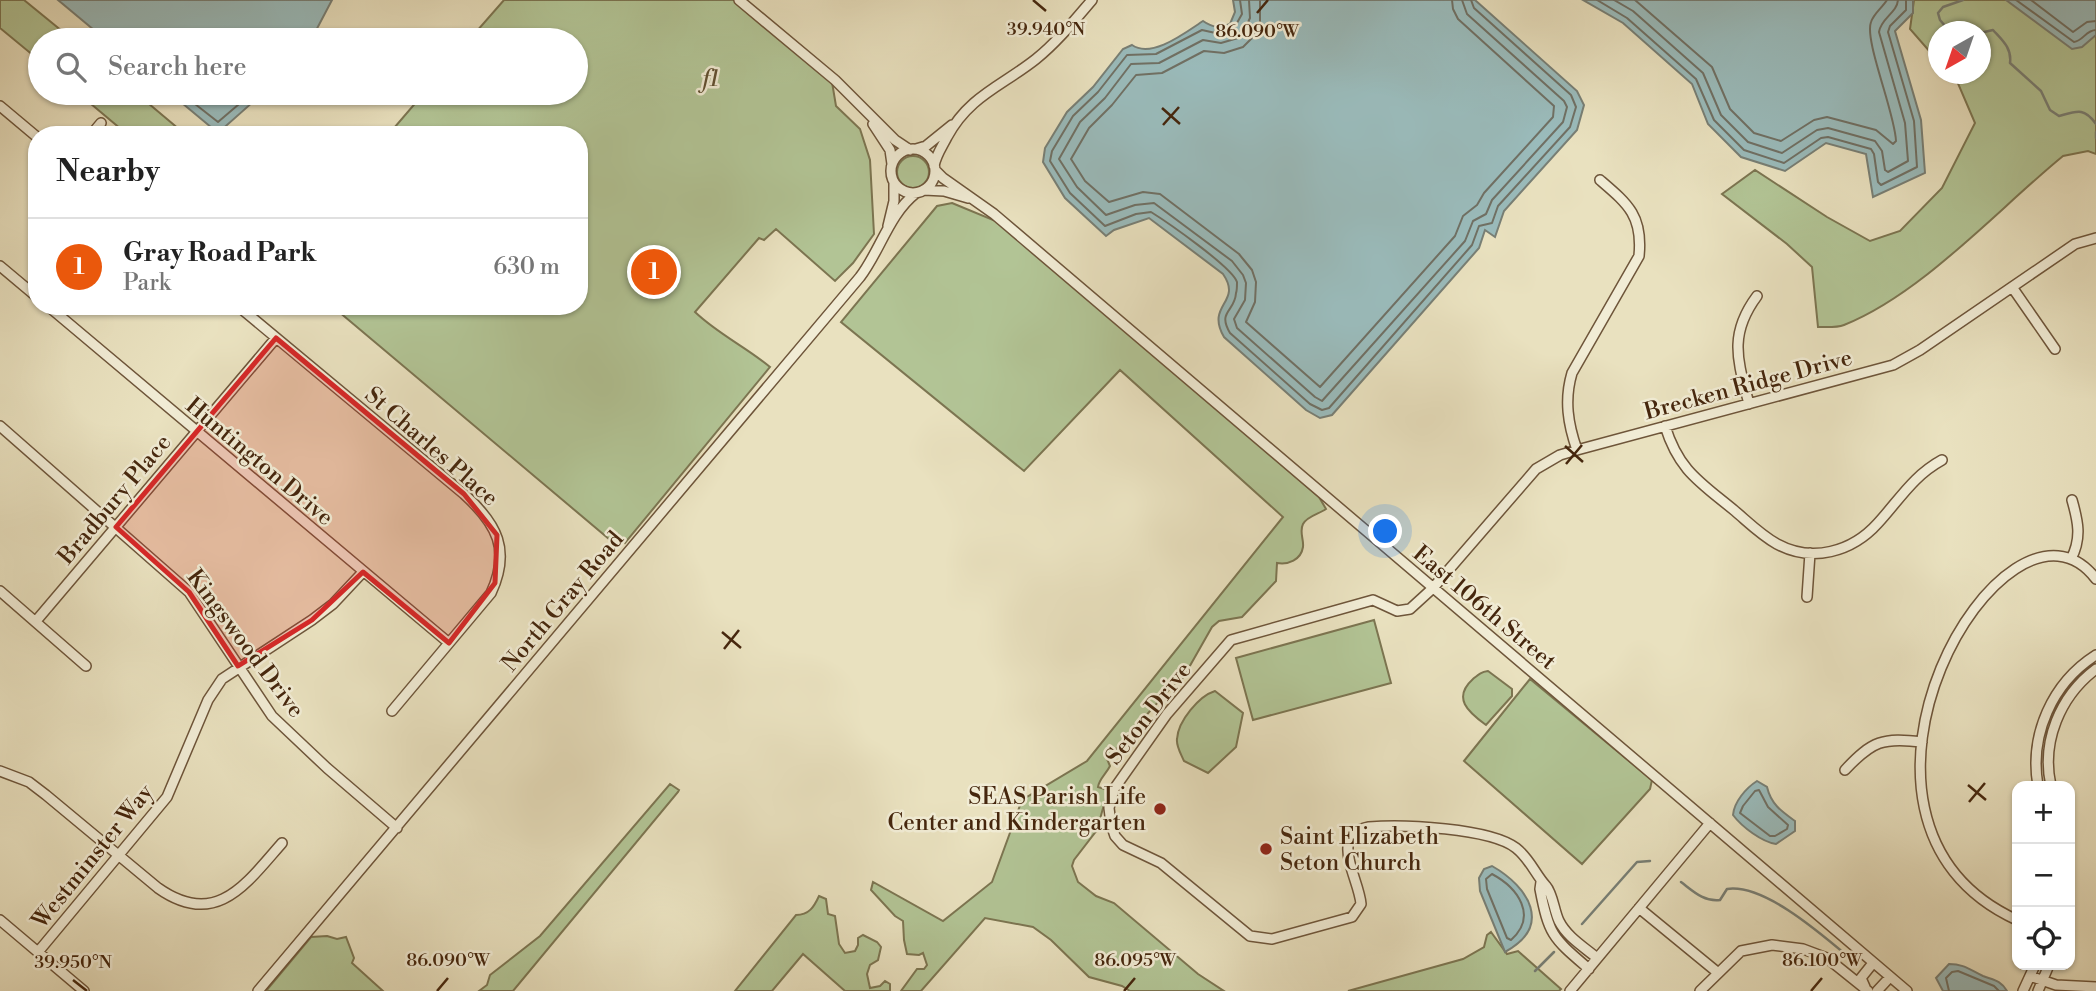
<!DOCTYPE html>
<html lang="en">
<head>
<meta charset="utf-8">
<style>
	body { margin:0; font-family:"Libre Bodoni",serif; background:#f6f6f6; color:#222 }
	.controls { position:absolute; right:21px; bottom:21px; display:grid; overflow:hidden; border-radius:14px; box-shadow:0 2px 5px #0004 }
	.controls button { width:63px; height:63px; display:grid; place-items:center; padding:0; border:0; border-bottom:2px solid #e0e0e0; background:#fff; color:#222; font:35px sans-serif }
	.compass { position:absolute; left:1928px; top:21px; width:63px; height:63px; border-radius:50%; background:#fff; box-shadow:0 2px 5px #0004; rotate:220deg }
	.you { position:absolute; left:1386px; top:532px; width:24px; height:24px; margin:-18px; border:5px solid #fff; border-radius:50%; background:#1a73e8; box-shadow:0 0 0 10px #1a73e833 }
	.badge { display:grid; place-items:center; width:46px; height:46px; border-radius:50%; background:#ea580c; color:#fff; font-size:23px; font-weight:700 }
	.pin { position:absolute; translate:-50% -50%; border:4px solid #fff; box-shadow:0 2px 7px #0006 }
	.list { margin:0; padding:0; list-style:none }
	h2 { display:flex; justify-content:space-between; align-items:center; height:91px; margin:0; padding:0 28px; font-size:30px }
	h2 small { font-size:23px; font-weight:400; color:#767676 }
	.list li { display:grid; grid-template-columns:46px 1fr auto; gap:21px; align-items:center; box-sizing:border-box; height:98px; padding:0 28px; border-top:2px solid #e0e0e0 }
	.list b { display:block; font-size:26px; white-space:nowrap }
	.list p { margin:0; font-size:23px; white-space:nowrap; color:#767676 }
	.list em { font-size:23px; font-style:normal; color:#767676 }
	.icon { flex:none; width:38px; height:38px; fill:none; stroke:currentColor; stroke-width:2; stroke-linecap:round; stroke-linejoin:round }
	.map { position:relative; flex:none; width:2096px; height:991px; overflow:hidden }
	.search { position:absolute; background:#fff; box-shadow:0 2px 5px #0004; left:28px; top:28px; width:560px; height:77px; display:flex; align-items:center; gap:18px; box-sizing:border-box; padding:0 24px; border-radius:38px; color:#767676; font-size:26px }
	.panel { position:absolute; background:#fff; box-shadow:0 2px 5px #0004; left:28px; top:126px; width:560px; height:189px; border-radius:28px }
	.map>svg:first-child { display:block }
</style>
</head>
<body>
<div class="map">
<svg width="2096" height="991" viewBox="0 0 2096 991">
	<rect width="100%" height="100%" fill="#e9e1bf"/>
	<filter id="stains"><feTurbulence type="fractalNoise" baseFrequency=".00286" numOctaves="4"/><feColorMatrix values="0 0 0 0 .2 0 0 0 0 .09 0 0 0 0 .02 0 0 0 .5 -.17"/></filter>
	<radialGradient id="worn" r=".72"><stop offset=".6" stop-color="#630" stop-opacity="0"/><stop offset="1" stop-color="#630" stop-opacity=".3"/></radialGradient>
	<path fill="#b2c495" stroke="#7c7551" stroke-width="2" d="M0 0H24L73 40H40V61L0 28Z
		M504 0H735L832 82 836 106 860 129 870 160 874 234 853 263 835 281 776 229 764 240 759 238 695 312C718 334 746 347 770 367L625 543 618 534 609 539 332 306H579V135H388L424 93H576V40H469Z
		M1914 0H2096V154L2088 151 2063 156C1998 209 1922 294 1844 325 1836 328 1826 327 1818 327L1812 267 1787 244 1722 194 1755 170 1827 217 1870 241 1900 231 1942 188 1975 123 1957 81 1950 74H1980V32H1938V61L1910 29Z
		M78 93H136L186 135H128Z
		M897 172a16 16 0 1 1 32 0a16 16 0 1 1-32 0Z
		M952 203 1003 224 1319 497 1326 509C1319 514 1307 516 1303 524 1299 532 1304 539 1303 547 1301 560 1288 565 1277 563L1276 581 1242 617 1219 621 1212 627 1183 678 1176 682 1107 759 1110 766C1106 774 1099 779 1098 787L1108 790 1097 830 1074 860 1072 866 1078 882 1096 896 1114 903 1198 974 1224 991H1130L1122 986 1089 977 1051 940 1033 927 985 918 921 991H901L917 969H924L927 965 923 953 919 955 907 954 904 940 903 921 895 916 871 890 873 882 943 921 992 882 1022 800 1087 761 1283 517 1120 370 1024 471 841 322 937 206Z
		M1374 620 1391 683 1253 720 1236 658Z
		M1488 671 1512 689V696L1486 725C1468 712 1452 698 1473 679 1479 674 1481 672 1488 671Z
		M1530 679 1652 780 1650 789 1582 864 1464 761Z
		M1215 691 1243 713 1236 747 1208 773 1184 761C1181 754 1176 746 1177 739 1178 721 1199 696 1215 691Z
		M670 784 679 790 678 792 513 991H479L487 985 490 975 540 936Z
		M819 896 826 899 828 914 835 916 839 944 845 953 855 951 858 945V938L863 935 877 942 881 947 878 960 870 965 867 974 870 988 880 986 885 981 890 984V991H845L803 954 772 991H735L796 915C809 915 814 907 819 896Z
		M1491 932 1507 954 1518 951 1561 989 1559 991H1348L1463 959 1484 947 1487 935Z
		M327 936 337 939 346 937 354 958 352 963 383 991H266L311 937Z"/>
	<path fill="#9abbbb" stroke="#787f75" stroke-width="2" d="M58 0H332L311 40H106Z
		M1233 0H1475L1577 91 1584 105 1577 130 1504 211 1495 237 1485 230 1479 248 1332 415 1320 418 1306 410 1224 337C1205 304 1243 303 1223 274L1149 218 1114 230 1106 236 1065 198 1043 162 1045 148 1067 112 1093 87 1123 49 1132 45C1152 59 1186 32 1203 21 1213 28 1220 28 1230 24L1235 12Z
		M1583 0H1913V13L1895 31 1921 120 1925 173 1873 197 1866 154 1826 143 1785 171 1741 157 1708 124 1692 84 1623 23Z
		M2006 0H2096V35L2082 47 2072 49Z
		M170 93H263L218 133Z
		M1757 781 1767 787C1771 804 1781 811 1795 821V831L1776 844C1762 842 1742 827 1733 815 1734 802 1746 788 1757 781Z
		M1492 866C1529 887 1553 926 1505 952L1480 891 1479 878 1484 869Z
		M1949 964C1964 964 1970 970 1983 976 1993 980 2001 980 2007 991H1943L1936 978Z"/>
	<g fill="none" stroke-linecap="round" stroke-linejoin="round">
		<path stroke="#707064" stroke-width="2" d="M1240 0 1242 14 1233 30 1220 34 1202 30 1156 54 1127 55 1098 92 1073 116 1052 151 1050 161 1070 193 1105 226 1136 214 1151 212C1167 222 1232 267 1237 282 1237 284 1237 291 1236 293 1235 312 1217 311 1230 333L1310 404 1322 410 1329 408 1472 245 1479 226 1492 223 1498 206 1570 127 1576 107 1571 95 1474 8 1471 0
			M1249 0 1250 18 1244 31 1238 38 1221 43 1203 40 1159 63 1131 64 1105 98 1080 122 1059 159 1077 187 1106 215 1135 205 1154 203 1232 261 1243 275 1246 283 1245 300 1234 319 1237 328 1315 397 1322 401 1465 241 1473 221 1486 214 1492 200 1563 122 1567 107 1564 101 1467 14 1462 0
			M1260 0V21L1253 37 1243 47 1224 53 1204 51 1162 73 1136 75 1112 105 1089 128 1071 159 1085 181 1109 202 1143 192 1160 194 1239 254 1252 270 1256 282 1255 302 1246 322 1320 387 1455 236 1463 216 1477 205 1484 193 1553 117 1554 106 1458 19 1453 9 1452 0
			M1597 0 1627 18 1696 79 1714 120 1744 150 1784 163 1821 138 1828 137 1871 149 1874 154 1878 182 1881 185 1917 167 1914 121 1888 32 1890 26 1906 10V0
			M1614 0 1633 11 1703 73 1721 115 1748 142 1782 153 1817 130 1828 128 1875 141 1882 151 1885 170 1888 172 1908 161 1905 123 1879 32C1881 18 1897 13 1898 0
			M1635 0 1712 67 1730 109 1754 133 1781 141 1814 120 1827 117 1876 130 1893 144 1896 141C1895 113 1864 40 1871 22 1874 13 1882 8 1887 0
			M2016 0 2074 42C2083 41 2086 30 2096 30
			M2031 0 2073 32 2087 22 2096 21
			M181 93 218 122 252 93
			M1759 790 1768 807 1788 825 1787 829 1775 836H1770L1740 813 1743 806 1755 791Z
			M1492 874C1518 888 1538 916 1511 940L1507 938 1487 889 1486 879Z
			M1949 991 1946 978 1952 972 1958 971 1994 986 1999 991"/>
		<path stroke="#787f75" stroke-width="2.5" d="M1943 32 1946 27 1940 20 1938 13 1943 7 1963 0
			M1980 33 1993 30C2002 40 2012 48 2010 63L2041 91 2050 110 2059 116C2077 111 2084 107 2096 124
			M2096 132V138
			M1681 882C1693 891 1704 902 1720 900L1727 889C1766 883 1828 940 1857 964
			M1582 924 1637 862 1650 861
			M1535 971 1554 952"/>
		<g stroke="#6e553a" stroke-width="12">
			<path id="minor" d="M739 0 835 80 895 140 910 150
				M0 106 37 137
				M873 124 890 150 892 164
				M91 135 101 123
				M916 149 926 146 952 125
				M891 171a22 22 0 1 1 44 0a22 22 0 1 1-44 0Z
				M934 166C936 155 942 147 947 137 969 96 1002 86 1036 59 1057 42 1074 21 1092 0
				M935 170 943 178 994 214 1907 991
				M924 190 944 191 968 198
				M888 226 894 201V182
				M0 266 37 297
				M2012 287 2055 349
				M48 306 449 643
				M238 306 464 494C497 524 511 550 491 593L392 711
				M1749 404C1738 361 1728 335 1757 296
				M0 426 189 592 272 716 327 768 397 828
				M1665 426C1679 471 1700 482 1735 511 1748 522 1761 535 1777 544 1812 563 1852 552 1878 523 1900 499 1913 476 1942 460
				M1577 450C1568 424 1564 400 1572 373L1639 256C1643 216 1628 204 1600 180
				M2071 559C2082 538 2078 521 2072 500
				M0 591 86 666
				M1807 597 1810 553
				M36 621 276 338
				M1845 770C1872 741 1883 737 1922 742
				M0 771 29 782 46 795 158 888C216 929 246 884 282 843
				M2038 786C2029 735 2052 683 2096 655
				M2051 786C2041 742 2060 696 2096 669
				M1541 882 1540 889C1549 936 1553 938 1589 969
				M1639 908 1717 972
				M0 920 84 991
				M2017 920C1798 820 2007 462 2096 579
				M38 952 167 797 208 700 222 679 312 620 333 604 363 572
				M1597 958C1584 947 1567 937 1559 921 1554 911 1553 894 1546 886 1535 874 1530 859 1516 848 1490 828 1402 824 1369 827 1328 835 1359 878 1361 904L1352 917 1272 939 1250 936 1161 863 1123 845 1115 836 1111 824 1109 808 1114 789 1167 714 1231 640 1373 600 1397 611 1410 609 1433 588 1536 469 1560 455 1577 450 1893 365 1920 350 2075 244 2096 238
				M2030 976 2056 985 2096 987
				M1865 987 1861 978 1873 963
				M258 991 860 277C880 251 889 214 916 193
				M1570 991 1710 823
				M1700 991 1741 951 1772 945 1803 949 1827 958 1868 991
				M1877 991 1890 977
				M2023 991 2035 965
				M2038 991 2049 965"/>
		</g>
		<use href="#minor" stroke="#f1ecd5" stroke-width="9"/>
	</g>
	<path fill="#d62828" fill-opacity="0.2" stroke="#d62828" stroke-width="5" stroke-linejoin="round" d="M276 338 464 494 497 535 495 583 449 643 363 572 312 620 238 666 189 592 116 527Z"/>
	<path fill="none" stroke="#45260d" stroke-width="2.5" d="M1033 0 1046 11M1257 13 1268 0M1162 108 1180 124M1163 125 1179 107M1565 446 1583 462M1566 464 1582 445M722 632 741 648M724 649 739 630M1968 785 1986 800M1969 802 1985 783M73 980 87 991M437 991 448 978M1124 991 1135 978M1811 991 1822 978"/>
	<g fill="#8f2418" stroke="#f1ecd5" stroke-width="2.5">
		<circle cx="1160" cy="809" r="7"/>
		<circle cx="1266" cy="849" r="7"/>
	</g>
	<g text-anchor="middle" stroke-width="5" stroke-linejoin="round" paint-order="stroke">
		<g font-size="23" font-style="italic" fill="#604e2f" stroke="#f1ecd5">
			<text x="710" y="86">f1</text>
		</g>
		<g font-size="23" fill="#45260d" stroke="#f1ecd5">
			<text transform="translate(1748 384) rotate(-15)" y="8">Brecken Ridge Drive</text>
			<text transform="translate(432 446) rotate(41)" y="8">St Charles Place</text>
			<text transform="translate(260 461) rotate(40)" y="8">Huntington Drive</text>
			<text transform="translate(114 499) rotate(-50)" y="8">Bradbury Place</text>
			<text transform="translate(562 601) rotate(-50)" y="8">North Gray Road</text>
			<text transform="translate(1485 607) rotate(40)" y="8">East 106th Street</text>
			<text transform="translate(246 643) rotate(53)" y="8">Kingswood Drive</text>
			<text transform="translate(1148 713) rotate(-52)" y="8">Seton Drive</text>
			<text transform="translate(92 856) rotate(-51)" y="8">Westminster Way</text>
		</g>
		<g font-size="23" fill="#45260d" stroke="#f1ecd5" text-anchor="end">
			<text x="1146" y="804">SEAS Parish Life<tspan x="1146" dy="26">Center and Kindergarten</tspan></text>
			<text x="1280" y="844" text-anchor="start">Saint Elizabeth<tspan x="1280" dy="26">Seton Church</tspan></text>
		</g>
	</g>
	<g font-size="18" text-anchor="middle" fill="#45260d" stroke="#f1ecd5" stroke-width="5" stroke-linejoin="round" paint-order="stroke">
		<text x="1046" y="35">39.940°N</text>
		<text x="1257" y="37">86.090°W</text>
		<text x="448" y="966">86.090°W</text>
		<text x="1135" y="966">86.095°W</text>
		<text x="1822" y="966">86.100°W</text>
		<text x="73" y="968">39.950°N</text>
	</g>
	<rect width="100%" height="100%" filter="url(#stains)"/>
	<rect width="100%" height="100%" fill="url(#worn)"/>
</svg>
<div class="controls">
<button>+</button>
<button>−</button>
<button><svg class="icon" aria-label="locate" viewBox="0 0 24 24"><circle cx="12" cy="12" r="6"/><path d="M12 2v4M12 18v4M2 12h4M18 12h4"/></svg></button>
</div>
<svg class="compass" viewBox="-18 -18 36 36"><path d="M0-13l5 13h-10z" fill="#e53935"/><path d="M0 13l5-13h-10z" fill="#767676"/></svg>
<div class="you"></div>
<div class="pin badge" style="left:654px;top:272px">1</div>
<div class="search"><svg class="icon" aria-label="search" viewBox="0 0 24 24"><circle cx="10" cy="10" r="6"/><path d="M15 15l6 6"/></svg>Search here</div>
<section class="panel">
<h2>Nearby<small></small></h2>
<ul class="list">
<li><span class="badge">1</span><div><b>Gray Road Park</b><p>Park</p></div><em>630 m</em></li>
</ul>
</section>
</div>
</body>
</html>
